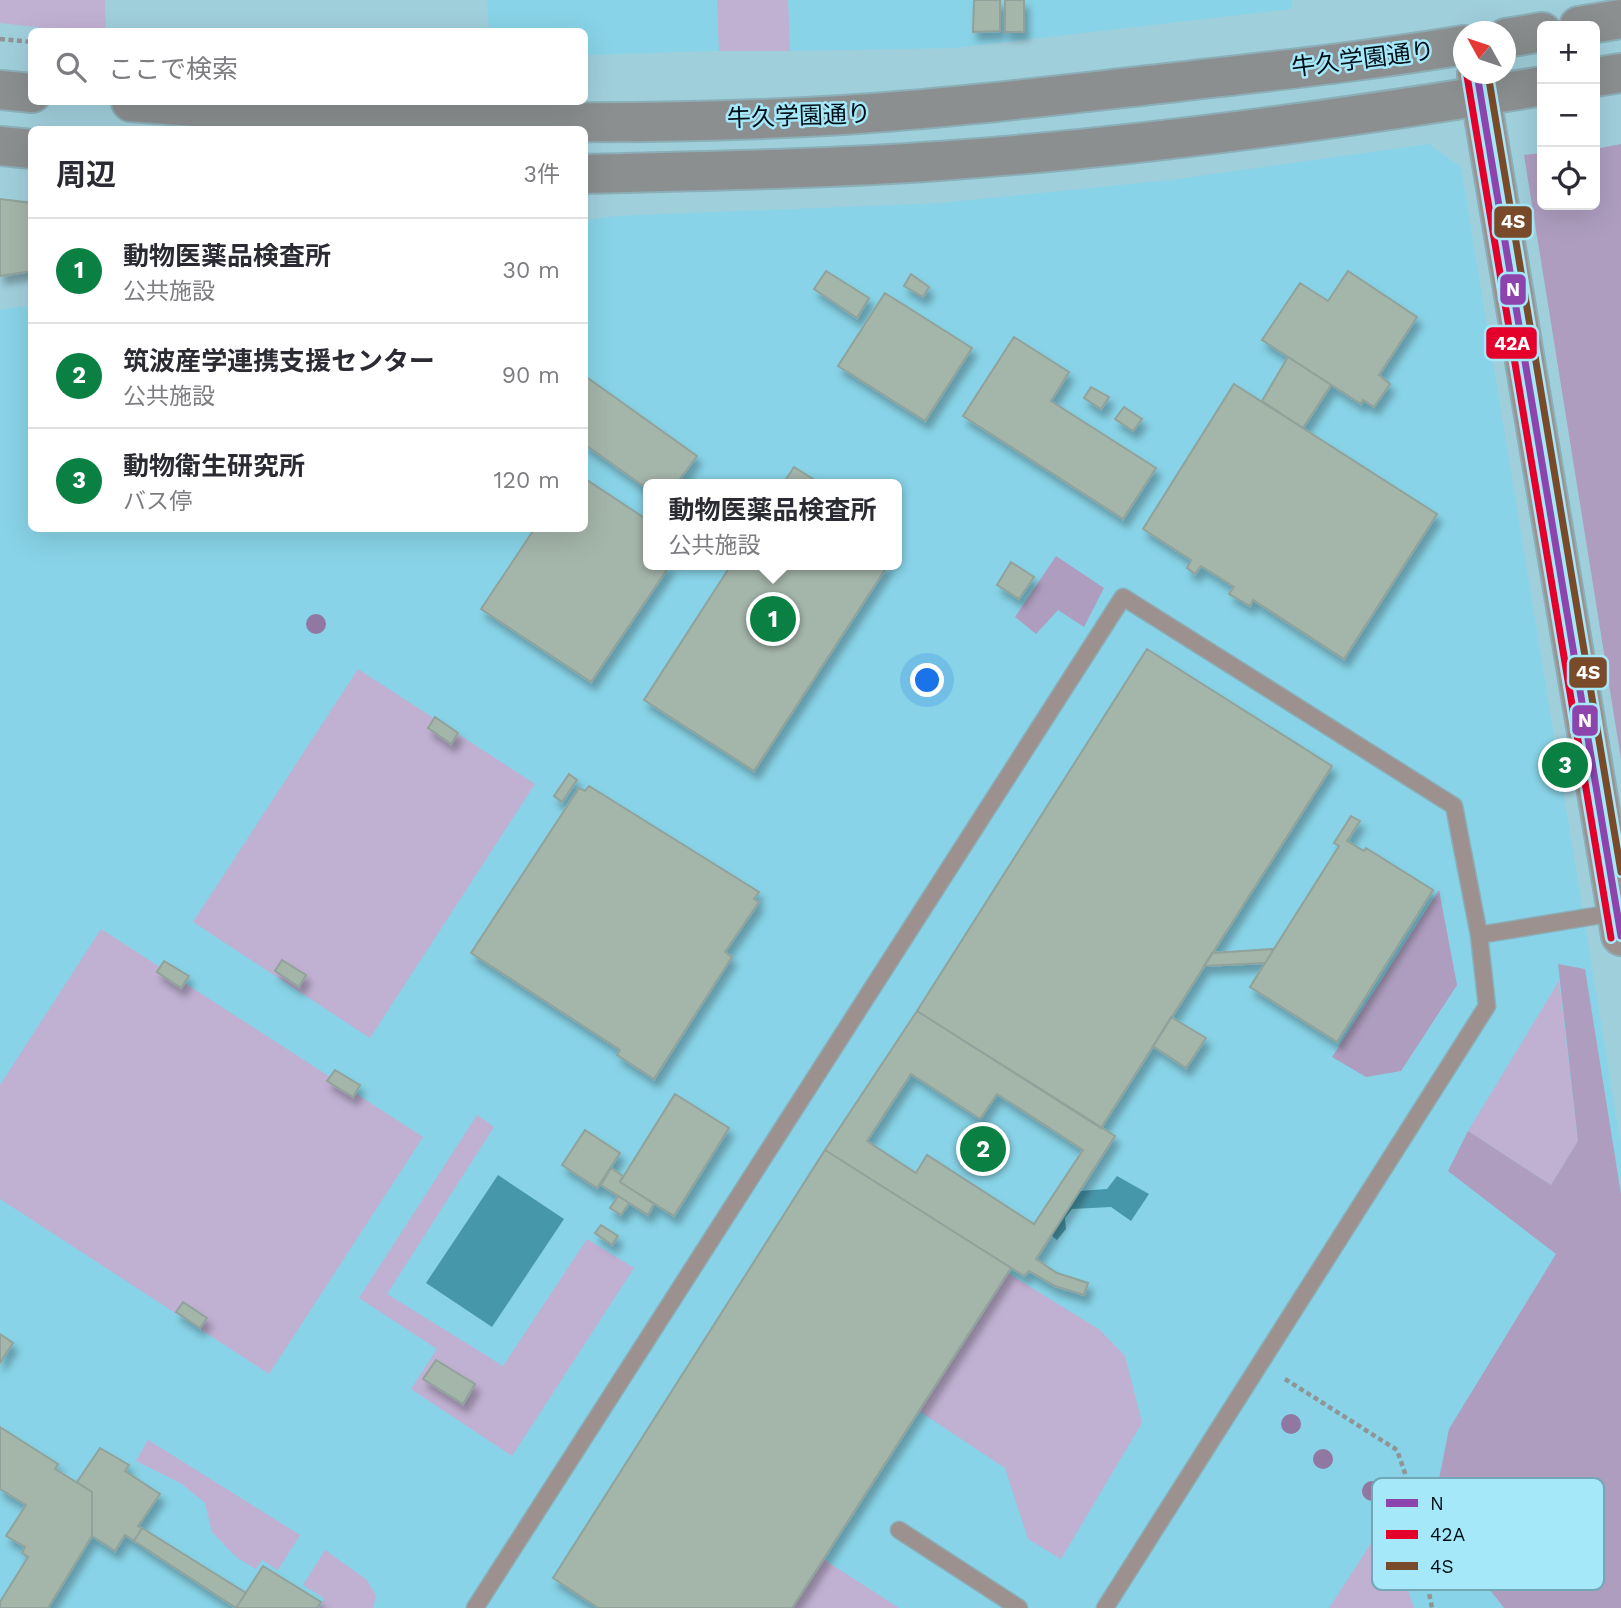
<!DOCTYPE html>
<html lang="ja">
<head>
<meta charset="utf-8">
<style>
	body { margin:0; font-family:"Work Sans","Noto Sans JP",sans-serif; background:#f2f2f3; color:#2b2b33 }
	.controls { position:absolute; right:21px; top:21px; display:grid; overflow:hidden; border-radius:10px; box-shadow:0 7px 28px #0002 }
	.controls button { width:63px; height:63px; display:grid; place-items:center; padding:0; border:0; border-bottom:2px solid #e1e1e2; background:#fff; color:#2b2b33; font:35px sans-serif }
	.compass { position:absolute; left:1453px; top:21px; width:63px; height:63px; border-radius:50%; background:#fff; box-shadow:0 7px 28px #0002; rotate:310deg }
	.you { position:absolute; left:928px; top:681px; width:24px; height:24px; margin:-18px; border:5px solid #fff; border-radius:50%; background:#1a73e8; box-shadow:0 0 0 10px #1a73e833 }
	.badge { display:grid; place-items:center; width:46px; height:46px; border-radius:50%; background:#0b8043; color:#fff; font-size:23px; font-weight:700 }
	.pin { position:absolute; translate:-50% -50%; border:4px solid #fff; box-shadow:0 2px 7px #0006 }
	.popup { position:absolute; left:643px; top:479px; width:259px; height:91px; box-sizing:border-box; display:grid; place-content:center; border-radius:10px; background:#fff; filter:drop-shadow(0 2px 5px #0005); font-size:23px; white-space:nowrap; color:#7c7c81 }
	.popup b { font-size:26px; color:#2b2b33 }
	.popup::after { content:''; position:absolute; left:50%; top:100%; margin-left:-14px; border:14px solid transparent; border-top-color:#fff }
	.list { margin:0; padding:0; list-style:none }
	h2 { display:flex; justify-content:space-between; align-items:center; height:91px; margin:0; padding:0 28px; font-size:30px }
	h2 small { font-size:23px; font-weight:400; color:#7c7c81 }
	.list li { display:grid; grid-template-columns:46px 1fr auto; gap:21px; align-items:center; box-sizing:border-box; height:105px; padding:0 28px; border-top:2px solid #e1e1e2 }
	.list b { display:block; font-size:26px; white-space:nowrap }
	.list p { margin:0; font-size:23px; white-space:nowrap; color:#7c7c81 }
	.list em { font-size:23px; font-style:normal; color:#7c7c81 }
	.icon { flex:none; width:38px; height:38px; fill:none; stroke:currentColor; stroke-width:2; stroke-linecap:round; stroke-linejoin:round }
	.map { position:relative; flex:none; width:1621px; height:1608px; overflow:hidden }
	.search { position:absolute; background:#fff; box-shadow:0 7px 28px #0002; left:28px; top:28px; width:560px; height:77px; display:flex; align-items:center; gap:18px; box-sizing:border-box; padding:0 24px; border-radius:10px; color:#7c7c81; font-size:26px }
	.panel { position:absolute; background:#fff; box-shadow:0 7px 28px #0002; left:28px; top:126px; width:560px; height:406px; border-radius:10px }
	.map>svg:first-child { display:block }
</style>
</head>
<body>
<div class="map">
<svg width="1621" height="1608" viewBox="0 0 1621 1608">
	<defs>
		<filter id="shadow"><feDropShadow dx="4.5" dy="8" stdDeviation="3.5" flood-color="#0004"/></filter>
	</defs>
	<rect width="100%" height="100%" fill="#a0cfdc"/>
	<path fill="#88d3e7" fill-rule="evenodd" d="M487 0H717L719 51 585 55 584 32 489 31Z
		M788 0H1292V9L954 48 790 51Z
		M1429 144 1461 167 1621 1145V1608H0V310L31 305 32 528H584L585 220 616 216 940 203 1170 180ZM649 484H897V565H649Z"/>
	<path fill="#c0b0d2" d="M0 0H105L106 31H72L0 23Z
		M717 0H788L790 51H719Z
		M358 669 535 784 370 1038 193 922Z
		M101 929 423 1137 269 1374 0 1199V1085Z
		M1559 981 1578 1141 1551 1185 1468 1131Z
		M477 1115 494 1127 387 1294 503 1366 587 1239 634 1268 512 1456 411 1389 437 1349 359 1298Z
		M1008 1273 1100 1330 1125 1356 1142 1423 1061 1559 1028 1539 1005 1468 919 1411Z
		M148 1440 300 1535 278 1570 262 1560 256 1569 236 1557 212 1532 205 1503 182 1484 136 1461Z
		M1385 1522 1414 1608H1329Z
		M325 1550 367 1580 376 1596 373 1608H320L324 1598 303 1585Z
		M823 1559 899 1608H792Z"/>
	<path fill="#ae9dbf" d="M1621 144V759L1524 155 1542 153V205H1595V149Z
		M1056 556 1104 588 1084 627 1058 610 1036 634 1015 617Z
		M1439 890 1457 985 1401 1071 1366 1077 1332 1057Z
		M1558 964 1585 969 1621 1194V1608H1504L1466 1559 1438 1484 1449 1429 1556 1254 1448 1171 1468 1131 1551 1185 1578 1141Z"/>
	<path fill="#4797aa" d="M498 1175 564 1219 492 1327 426 1283Z
		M1117 1176 1149 1194 1131 1221 1111 1207 1072 1209 1065 1218 1066 1229 1057 1240 1051 1235 1079 1191 1107 1189Z"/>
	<path fill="#a4b5aa" stroke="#90a29b" stroke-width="2" fill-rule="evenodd" filter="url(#shadow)" d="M974 0H1000V31L973 32Z
		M1005 0H1024V32H1005Z
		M0 199 32 203V271L0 276Z
		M826 271 869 298 857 318 814 289Z
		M1348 271 1417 317 1379 375 1390 384 1374 407 1363 400 1361 404 1262 340 1300 283 1328 301Z
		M911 274 929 287 923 297 904 286Z
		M885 293 972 348 925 421 838 366Z
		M1014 337 1069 372 1051 401 1156 468 1123 519 963 416Z
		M1288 357 1331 385 1303 428 1262 401Z
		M585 376 697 456 676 484H649V490L584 444Z
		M1234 384 1437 514 1344 659 1253 600 1250 606 1229 594 1234 587 1201 566 1195 574 1187 568 1191 560 1143 529Z
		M1091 387 1109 397 1101 409 1084 398Z
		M1124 407 1142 419 1133 431 1115 419Z
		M794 467 821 484H783Z
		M584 478 649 521V565H670L591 682 481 609 535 528H584Z
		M1011 562 1034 577 1019 599 997 585Z
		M731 565H888L754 771 644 700Z
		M1147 649 1332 766 1101 1128 917 1011Z
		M435 717 458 733 451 744 428 728Z
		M569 774 577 780 562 802 554 796Z
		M589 786 759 892 754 899 759 902 725 952 732 957 654 1079 617 1055 620 1050 471 953 579 788 585 791Z
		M1351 816 1360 821 1347 841 1364 851 1366 848 1433 890 1337 1042 1250 987 1339 846 1334 843Z
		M1274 949 1265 963 1204 966 1212 953Z
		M282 960 306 975 299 987 275 971Z
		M164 961 189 976 181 988 157 972Z
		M917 1011 1115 1136 1036 1259 1057 1273 1088 1283 1084 1295 1055 1286 1029 1271 1024 1276 825 1150ZM911 1074 980 1119 997 1094 1083 1150 1034 1224 927 1155 916 1173 867 1141Z
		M1171 1017 1206 1038 1186 1068 1153 1046Z
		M335 1070 360 1085 353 1097 327 1081Z
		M675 1094 729 1128 674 1216 620 1182Z
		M585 1130 620 1153 597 1188 562 1165Z
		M825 1150 1011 1268 792 1608H598L553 1578Z
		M611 1168 623 1176 620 1182 654 1204 648 1215 601 1185Z
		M618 1196 629 1203 621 1215 610 1208Z
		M601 1225 618 1236 612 1245 595 1233Z
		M183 1302 207 1318 200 1328 176 1312Z
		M0 1334 13 1343 0 1363Z
		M436 1360 475 1384 463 1404 423 1379Z
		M0 1427 58 1464 55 1469 92 1492V1536L48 1608H0V1602L28 1557 22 1553 25 1547 6 1536 26 1505 0 1489Z
		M100 1448 129 1465 125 1471 160 1494 138 1526 142 1528 134 1541 125 1535 115 1551 92 1536V1492L77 1482Z
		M1468 1486 1502 1508 1477 1548 1443 1526Z
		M142 1528 246 1593 236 1608 134 1541Z
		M263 1566 321 1602 317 1608H236Z"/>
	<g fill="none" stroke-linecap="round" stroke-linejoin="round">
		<g stroke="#8baeb7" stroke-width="19">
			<path id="service" d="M1479 935 1619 912
				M899 1530 1019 1608
				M475 1608 1123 597 1454 806 1479 935 1487 1006 1105 1608"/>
		</g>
		<g stroke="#8baeb7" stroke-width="42">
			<path id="tertiary" d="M1477 74 1621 936"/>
		</g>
		<g stroke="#8baeb7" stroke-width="42">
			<path id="trunk" d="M1579 26 1621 19
				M1506 38 1542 32
				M1595 77 1621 73
				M0 90 32 93
				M131 102C368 122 606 129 843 115 955 108 1066 94 1177 82 1273 71 1368 61 1464 45
				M0 146 32 149
				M584 174C703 171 821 169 939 161 1140 147 1343 119 1542 86"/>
		</g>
		<path stroke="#909495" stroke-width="4.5" stroke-dasharray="5 3.5" stroke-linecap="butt" d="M0 39 32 42
			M1285 1379 1397 1450 1406 1476 1432 1608"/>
		<use href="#service" stroke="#9c918e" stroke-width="16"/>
		<use href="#tertiary" stroke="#9c918e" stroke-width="38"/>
		<use href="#trunk" stroke="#8c8f90" stroke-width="38"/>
		<g stroke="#a5e8fa" stroke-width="12">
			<path id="bus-1" d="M1477 74 1621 936"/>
		</g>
		<g stroke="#a5e8fa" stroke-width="12">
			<path id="bus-2" d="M1467 76 1611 938"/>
		</g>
		<g stroke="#a5e8fa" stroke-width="12">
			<path id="bus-3" d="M1488 74 1621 872"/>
		</g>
		<use href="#bus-1" stroke="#8e44ad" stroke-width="7"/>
		<use href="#bus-2" stroke="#e4002b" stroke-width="7"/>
		<use href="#bus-3" stroke="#7a4b2a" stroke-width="7"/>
	</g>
	<g fill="#9178a3">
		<circle cx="316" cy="624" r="10"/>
		<circle cx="1291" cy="1424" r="10"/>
		<circle cx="1323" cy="1459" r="10"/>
		<circle cx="1372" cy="1491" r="10"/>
	</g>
	<g text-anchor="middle" stroke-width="5" stroke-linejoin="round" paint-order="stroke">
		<g font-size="24" fill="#000f15" stroke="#a5e8fa">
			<text transform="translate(1363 59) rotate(-7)" y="8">牛久学園通り</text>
			<text transform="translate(799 116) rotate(-2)" y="8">牛久学園通り</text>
		</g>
	</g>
	<rect x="1372" y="1478" width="232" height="112" rx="10" fill="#a5e8fa" stroke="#73a7b5" stroke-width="2"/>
	<rect x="1386" y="1499" width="32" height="8" fill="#8e44ad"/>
	<rect x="1386" y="1530" width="32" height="9" fill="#e4002b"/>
	<rect x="1386" y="1562" width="32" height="8" fill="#7a4b2a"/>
	<g font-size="19" fill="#000f15">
		<text x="1430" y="1510">N</text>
		<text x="1430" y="1541">42A</text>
		<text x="1430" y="1573">4S</text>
	</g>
	<g stroke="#a5e8fa" stroke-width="2.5">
		<rect x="1493" y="205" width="40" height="34" rx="7" fill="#7a4b2a"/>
		<rect x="1499" y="273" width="28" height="33" rx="7" fill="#8e44ad"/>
		<rect x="1485" y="326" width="53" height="34" rx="7" fill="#e4002b"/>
		<rect x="1568" y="656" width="40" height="33" rx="7" fill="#7a4b2a"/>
		<rect x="1571" y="704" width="28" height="33" rx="7" fill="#8e44ad"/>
	</g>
	<g font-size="19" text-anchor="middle" font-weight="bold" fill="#fff">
		<text x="1513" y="228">4S</text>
		<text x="1513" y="296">N</text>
		<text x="1512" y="350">42A</text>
		<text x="1588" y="679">4S</text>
		<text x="1585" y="727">N</text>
	</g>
</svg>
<div class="controls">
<button>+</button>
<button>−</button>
<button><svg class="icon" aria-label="locate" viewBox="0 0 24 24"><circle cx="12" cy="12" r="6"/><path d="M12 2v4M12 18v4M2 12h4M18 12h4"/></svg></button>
</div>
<svg class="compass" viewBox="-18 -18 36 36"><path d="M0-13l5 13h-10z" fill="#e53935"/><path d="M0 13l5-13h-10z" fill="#7c7c81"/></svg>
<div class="you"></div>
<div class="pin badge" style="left:773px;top:619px">1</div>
<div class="popup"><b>動物医薬品検査所</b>公共施設</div>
<div class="pin badge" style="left:983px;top:1149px">2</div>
<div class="pin badge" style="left:1565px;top:765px">3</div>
<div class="search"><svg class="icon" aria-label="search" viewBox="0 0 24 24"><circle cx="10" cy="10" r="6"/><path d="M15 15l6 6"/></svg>ここで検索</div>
<section class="panel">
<h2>周辺<small>3件</small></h2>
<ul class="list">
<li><span class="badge">1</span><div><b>動物医薬品検査所</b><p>公共施設</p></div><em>30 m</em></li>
<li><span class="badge">2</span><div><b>筑波産学連携支援センター</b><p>公共施設</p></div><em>90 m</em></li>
<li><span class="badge">3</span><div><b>動物衛生研究所</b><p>バス停</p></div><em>120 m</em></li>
</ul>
</section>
</div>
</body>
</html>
